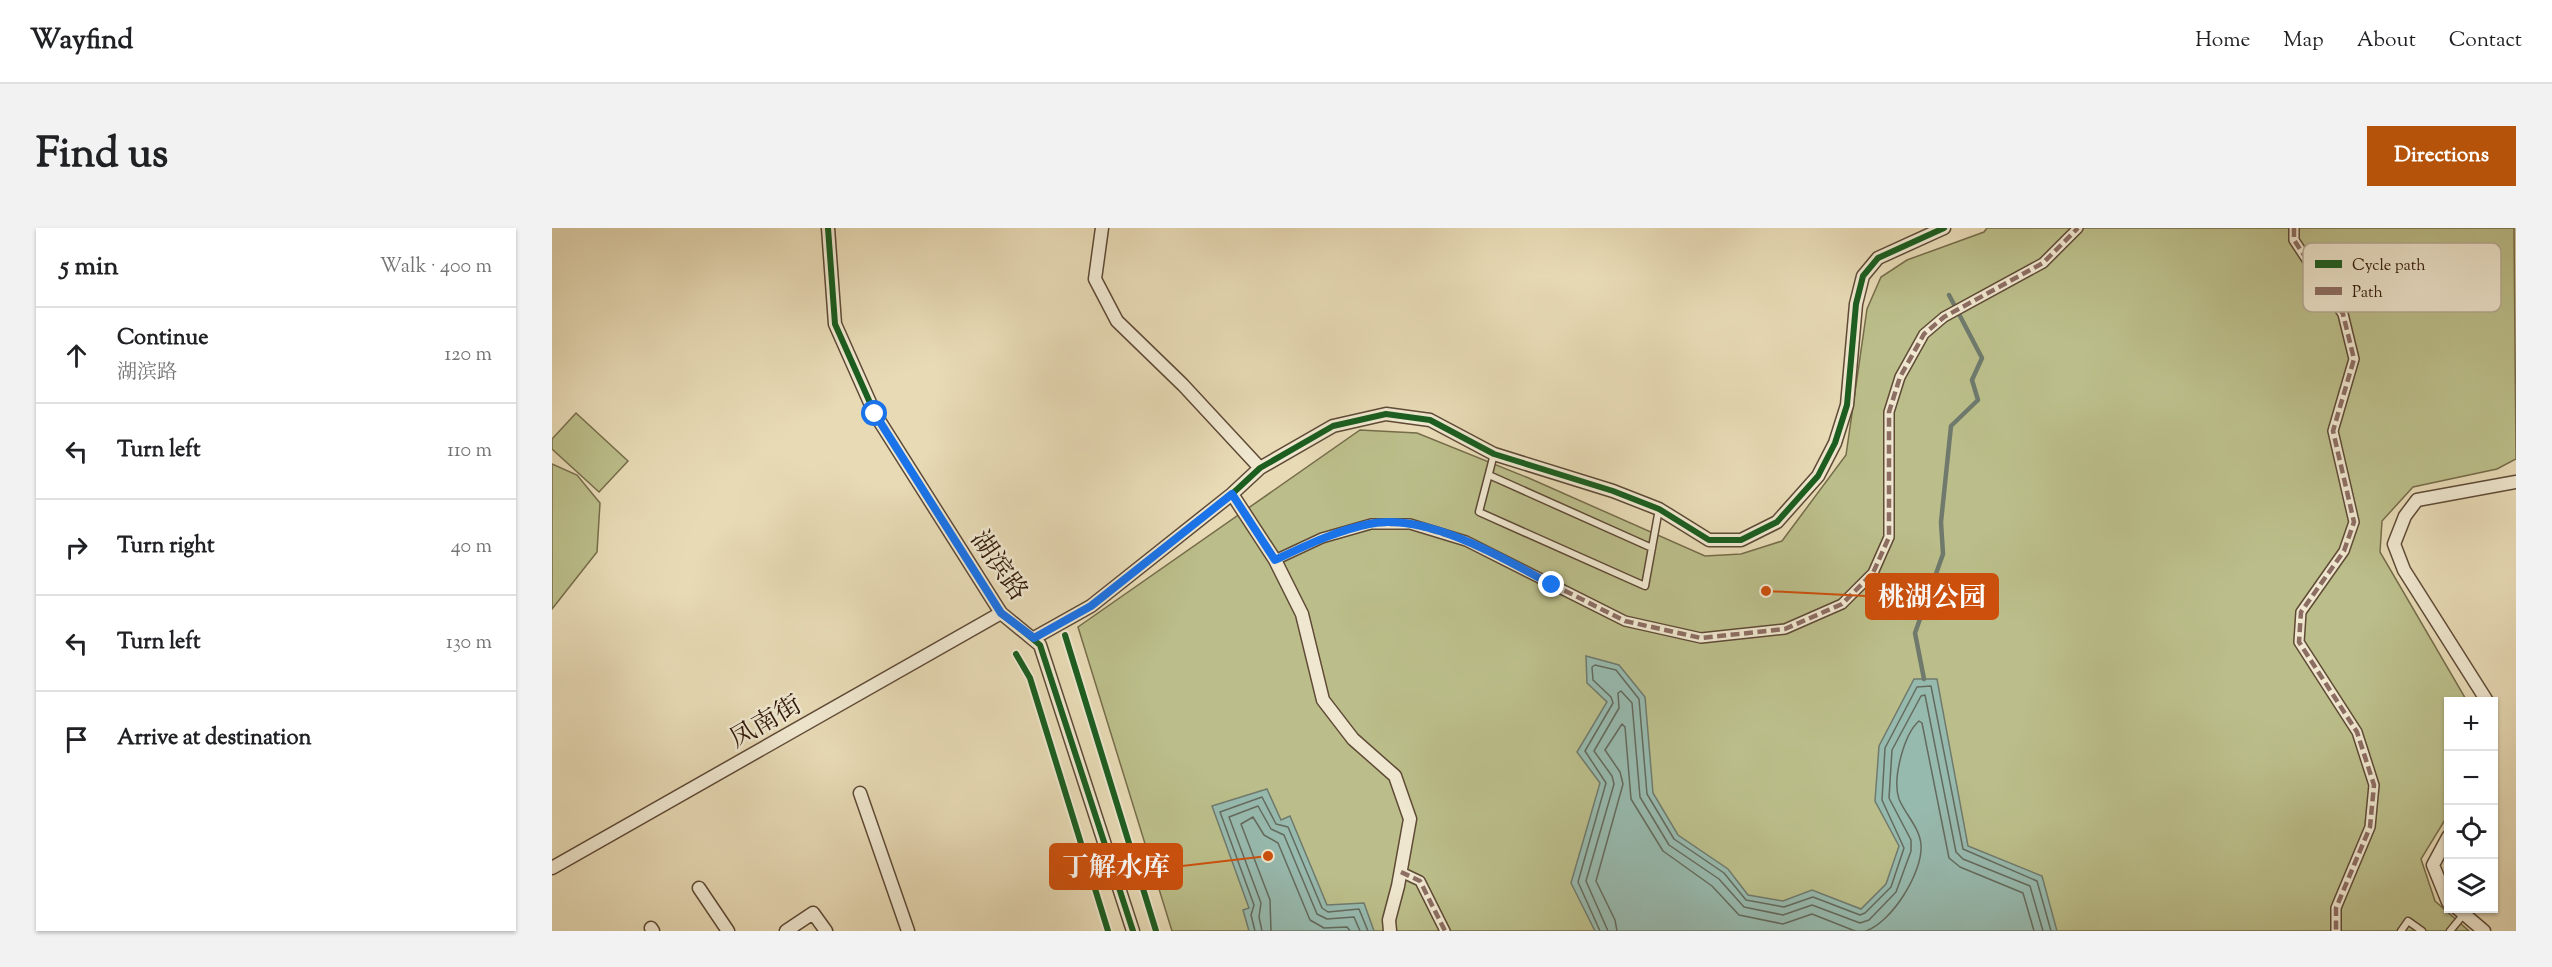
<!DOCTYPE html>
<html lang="en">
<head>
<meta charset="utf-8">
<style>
	body { margin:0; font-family:"Sorts Mill Goudy","Noto Serif SC",serif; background:#f2f2f2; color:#202124 }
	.controls { position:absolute; right:18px; bottom:18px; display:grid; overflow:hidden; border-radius:0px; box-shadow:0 2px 4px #0004 }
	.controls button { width:54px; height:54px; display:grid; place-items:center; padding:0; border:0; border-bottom:2px solid #e0e0e0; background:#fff; color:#202124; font:30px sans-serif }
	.stop { position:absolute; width:18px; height:18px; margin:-14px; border:4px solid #1a73e8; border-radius:50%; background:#fff }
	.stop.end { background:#1a73e8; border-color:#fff; box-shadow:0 2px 6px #0008 }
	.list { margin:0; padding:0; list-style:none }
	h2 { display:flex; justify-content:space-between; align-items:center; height:78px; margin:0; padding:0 24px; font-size:26px }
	h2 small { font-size:20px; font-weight:400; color:#757577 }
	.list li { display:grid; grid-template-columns:39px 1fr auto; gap:18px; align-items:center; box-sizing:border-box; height:96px; padding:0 24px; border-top:2px solid #e0e0e0 }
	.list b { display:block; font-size:22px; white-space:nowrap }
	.list p { margin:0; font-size:20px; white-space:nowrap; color:#757577 }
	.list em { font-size:20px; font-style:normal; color:#757577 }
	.icon { flex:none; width:33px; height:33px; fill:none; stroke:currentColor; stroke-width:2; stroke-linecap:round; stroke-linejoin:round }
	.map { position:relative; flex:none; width:1964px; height:703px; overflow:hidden; border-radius:0px }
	header { display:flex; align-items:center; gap:36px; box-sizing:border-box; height:84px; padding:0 30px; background:#fff; border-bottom:2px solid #e0e0e0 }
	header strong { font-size:28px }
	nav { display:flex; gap:33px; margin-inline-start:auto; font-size:21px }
	.intro { display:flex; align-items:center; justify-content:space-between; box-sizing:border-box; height:144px; padding:0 36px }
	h1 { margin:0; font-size:42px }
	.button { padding:15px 27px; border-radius:0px; background:#b45309; color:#fff; font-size:21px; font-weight:700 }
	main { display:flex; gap:36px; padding:0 36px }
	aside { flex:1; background:#fff; border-radius:0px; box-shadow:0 2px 4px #0004 }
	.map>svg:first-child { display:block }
</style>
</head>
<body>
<header>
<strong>Wayfind</strong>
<nav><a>Home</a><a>Map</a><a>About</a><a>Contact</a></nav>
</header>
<div class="intro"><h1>Find us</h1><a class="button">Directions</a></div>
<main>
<aside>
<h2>5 min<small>Walk · 400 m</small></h2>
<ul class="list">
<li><svg class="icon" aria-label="ahead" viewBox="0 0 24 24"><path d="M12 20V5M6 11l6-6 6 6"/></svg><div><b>Continue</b><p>湖滨路</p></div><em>120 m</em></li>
<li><svg class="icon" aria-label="left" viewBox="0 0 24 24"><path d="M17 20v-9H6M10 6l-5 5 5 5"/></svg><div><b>Turn left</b></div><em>110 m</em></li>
<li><svg class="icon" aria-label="right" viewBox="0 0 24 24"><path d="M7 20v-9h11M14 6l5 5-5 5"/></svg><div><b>Turn right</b></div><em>40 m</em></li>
<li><svg class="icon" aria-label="left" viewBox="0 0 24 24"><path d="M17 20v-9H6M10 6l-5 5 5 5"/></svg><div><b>Turn left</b></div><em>130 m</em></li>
<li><svg class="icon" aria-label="arrive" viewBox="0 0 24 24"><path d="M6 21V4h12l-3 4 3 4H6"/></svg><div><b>Arrive at destination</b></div></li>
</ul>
</aside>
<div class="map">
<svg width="1964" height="703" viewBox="0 0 1964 703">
	<rect width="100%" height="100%" fill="#e7dab5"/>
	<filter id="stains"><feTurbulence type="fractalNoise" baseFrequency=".00333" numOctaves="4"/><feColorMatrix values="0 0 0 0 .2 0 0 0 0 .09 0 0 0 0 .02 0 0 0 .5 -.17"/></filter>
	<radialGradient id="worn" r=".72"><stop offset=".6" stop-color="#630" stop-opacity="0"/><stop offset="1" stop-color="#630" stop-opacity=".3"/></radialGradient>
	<path fill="#bbbe8a" stroke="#766c4a" stroke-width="1.5" d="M1435 0H1962L1964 231 1945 241 1861 259 1830 293 1828 324 1915 473H1896V587L1869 631 1883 673 1917 703H620L526 399 808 202 865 205 979 251 1153 328 1189 326 1230 313 1294 227 1315 81 1329 49 1355 32 1432 4Z
		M24 185 76 233 47 264 0 221V211Z
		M0 236 25 247 48 275 45 324 0 381Z"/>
	<path fill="#97baaf" stroke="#6f7a6d" stroke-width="1.5" d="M1034 428 1067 437 1093 469 1101 565 1126 607 1176 641 1196 667 1231 673 1260 662 1309 681 1334 656 1347 618 1323 573 1327 518 1362 451H1385L1416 618 1490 648 1505 703H1043L1019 655 1048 555 1025 524 1055 474 1035 455Z
		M715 561 729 592 738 588 775 677 812 675 822 703H697L691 682 697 680 660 578Z"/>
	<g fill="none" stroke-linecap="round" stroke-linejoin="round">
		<path stroke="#646a5d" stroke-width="1.5" d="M703 703 699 687 702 677 668 584 710 569 724 596 736 599 770 680 776 684 807 681 816 703
			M710 703 707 689 709 675 677 589 706 578 719 601 732 607 765 686 775 691 802 689 808 703
			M719 703 718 672 689 596 701 589 712 607 726 615 758 692 772 700 795 699 798 703
			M1048 703 1026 654 1054 555 1033 523 1061 475 1059 469 1041 452 1040 439 1043 437 1064 442 1087 471 1095 566 1122 611 1172 645 1194 672 1232 679 1261 669 1308 687 1313 685 1339 659 1352 620 1330 572 1333 520 1365 459 1379 458 1411 621 1485 653 1499 703
			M1056 703 1034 653 1062 556 1060 548 1042 523 1067 480 1066 465 1069 463 1080 475 1088 569 1117 617 1167 651 1192 679 1231 687 1260 677 1308 695 1317 692 1344 664 1359 623V612L1337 570 1340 522 1369 468 1373 467 1404 624 1411 631 1478 658 1491 703
			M1065 703 1063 692 1044 653 1071 556 1068 544 1053 522 1070 496 1073 499 1079 571 1111 623 1160 658 1187 687 1231 696 1260 686 1303 703
			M1314 703C1340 694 1371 644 1369 617 1368 600 1353 586 1347 571 1340 551 1352 506 1367 493L1370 495 1397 630 1408 639 1471 665 1482 703"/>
		<path stroke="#6f7a6d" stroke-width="4.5" d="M1372 451 1363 405 1391 326 1389 294 1399 198 1426 172 1420 152 1430 130 1397 67"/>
		<g stroke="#5f4a36" stroke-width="9">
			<path id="service" d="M942 226 927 284 1093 358 1107 281
				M937 247 1100 320
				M1849 703 1856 693 1870 703
				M1898 703 1912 686"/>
		</g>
		<g stroke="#5f4a36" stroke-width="12">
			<path id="pedestrian" d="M1742 0V12L1791 86 1802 131 1781 203 1802 294 1792 323 1749 384 1747 414 1805 504 1822 557 1818 599 1784 680V703
				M723 332 770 310 819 296H858L914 313 1073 393 1149 410 1233 401 1290 376 1321 345 1337 309V184L1348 149 1372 106 1392 89 1491 35 1526 0
				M849 644 868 653 893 703"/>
		</g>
		<g stroke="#5f4a36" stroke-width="15">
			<path id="minor" d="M276 0 283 96 323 186 449 385 488 417 581 703
				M550 0 543 51 565 93 631 157 708 240
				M680 266 723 332 750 386 771 472 801 511 843 548 858 591 846 658 837 692 838 703
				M482 410 539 378 680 266 708 240 781 198 834 186 878 192 942 226 1061 263 1107 281 1157 312H1189L1225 294 1266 248 1283 215 1295 177 1304 76 1311 48 1326 30 1392 0
				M1935 473 1852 342 1842 316 1853 288 1865 272 1964 254
				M308 565 356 703
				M1896 609 1881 637 1896 674
				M0 640 449 385
				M147 660 176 703
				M1905 680 1932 703
				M99 700 101 703
				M234 703 261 685 274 703"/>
		</g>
		<use href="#service" stroke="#efe7cf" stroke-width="6"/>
		<use href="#pedestrian" stroke="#efe7cf" stroke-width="9"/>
		<use href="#minor" stroke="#efe7cf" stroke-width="12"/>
		<path stroke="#8d6e63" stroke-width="4.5" stroke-dasharray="9 4.5" stroke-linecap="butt" d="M1742 0V12L1791 86 1802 131 1781 203 1802 294 1792 323 1749 384 1747 414 1805 504 1822 557 1818 599 1784 680V703
			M723 332 770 310 819 296H858L914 313 1073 393 1149 410 1233 401 1290 376 1321 345 1337 309V184L1348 149 1372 106 1392 89 1491 35 1526 0
			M849 644 868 653 893 703"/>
		<g stroke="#efe7cf" stroke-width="10">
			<path id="cycleway" d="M276 0 283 96 323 186 449 385 488 417 581 703
				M513 407 604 703
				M482 410 539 378 680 266 708 240 781 198 834 186 878 192 942 226 1061 263 1107 281 1157 312H1189L1225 294 1266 248 1283 215 1295 177 1304 76 1311 48 1326 30 1392 0
				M464 426 478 450 556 703"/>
		</g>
		<use href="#cycleway" stroke="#1b5e20" stroke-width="6"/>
	</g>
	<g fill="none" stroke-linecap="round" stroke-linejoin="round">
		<path stroke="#1a73e8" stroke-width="8" d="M323 186 449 385 482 410 539 378 680 266 723 332C753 318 783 303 817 296 874 284 952 330 1000 357"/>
	</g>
	<g text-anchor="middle" stroke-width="5" stroke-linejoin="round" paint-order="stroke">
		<g font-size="26" fill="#321a0b" stroke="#efe7cf">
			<text transform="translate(448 337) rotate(55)" y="9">湖滨路</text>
			<text transform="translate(213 493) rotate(-30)" y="9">凤南街</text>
		</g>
	</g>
	<rect x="1751" y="15" width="198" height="69" rx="9" fill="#efe7cf" stroke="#b6aa94" stroke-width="1.5"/>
	<rect x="1763" y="32" width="27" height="8" fill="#1b5e20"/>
	<rect x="1763" y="59" width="27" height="8" fill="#8d6e63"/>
	<g font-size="16" fill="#321a0b">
		<text x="1800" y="42">Cycle path</text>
		<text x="1800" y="69">Path</text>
	</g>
	<path fill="none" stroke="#cd500c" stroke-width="2" d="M1214 363L1314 368M716 628L630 638"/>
	<g fill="#cd500c" stroke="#efe7cf" stroke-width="2">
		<circle cx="1214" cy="363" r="6"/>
		<circle cx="716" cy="628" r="6"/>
	</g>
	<g fill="#cd500c" stroke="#cd500c" stroke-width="2">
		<rect x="1314" y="346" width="132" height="45" rx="6"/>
		<rect x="498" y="616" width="132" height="45" rx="6"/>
	</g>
	<g font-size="27" text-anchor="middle" font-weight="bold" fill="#fff">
		<text x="1380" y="378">桃湖公园</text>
		<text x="564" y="648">丁解水库</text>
	</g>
	<rect width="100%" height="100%" filter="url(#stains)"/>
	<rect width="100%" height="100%" fill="url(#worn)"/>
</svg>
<div class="controls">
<button>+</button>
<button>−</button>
<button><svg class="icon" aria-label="locate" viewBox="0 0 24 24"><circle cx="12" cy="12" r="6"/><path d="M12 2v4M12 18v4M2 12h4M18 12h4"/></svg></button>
<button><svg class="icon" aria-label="layers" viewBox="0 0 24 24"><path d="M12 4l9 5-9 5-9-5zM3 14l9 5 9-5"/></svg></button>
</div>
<div class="stop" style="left:323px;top:186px"></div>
<div class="stop end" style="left:1000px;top:357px"></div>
</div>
</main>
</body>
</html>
